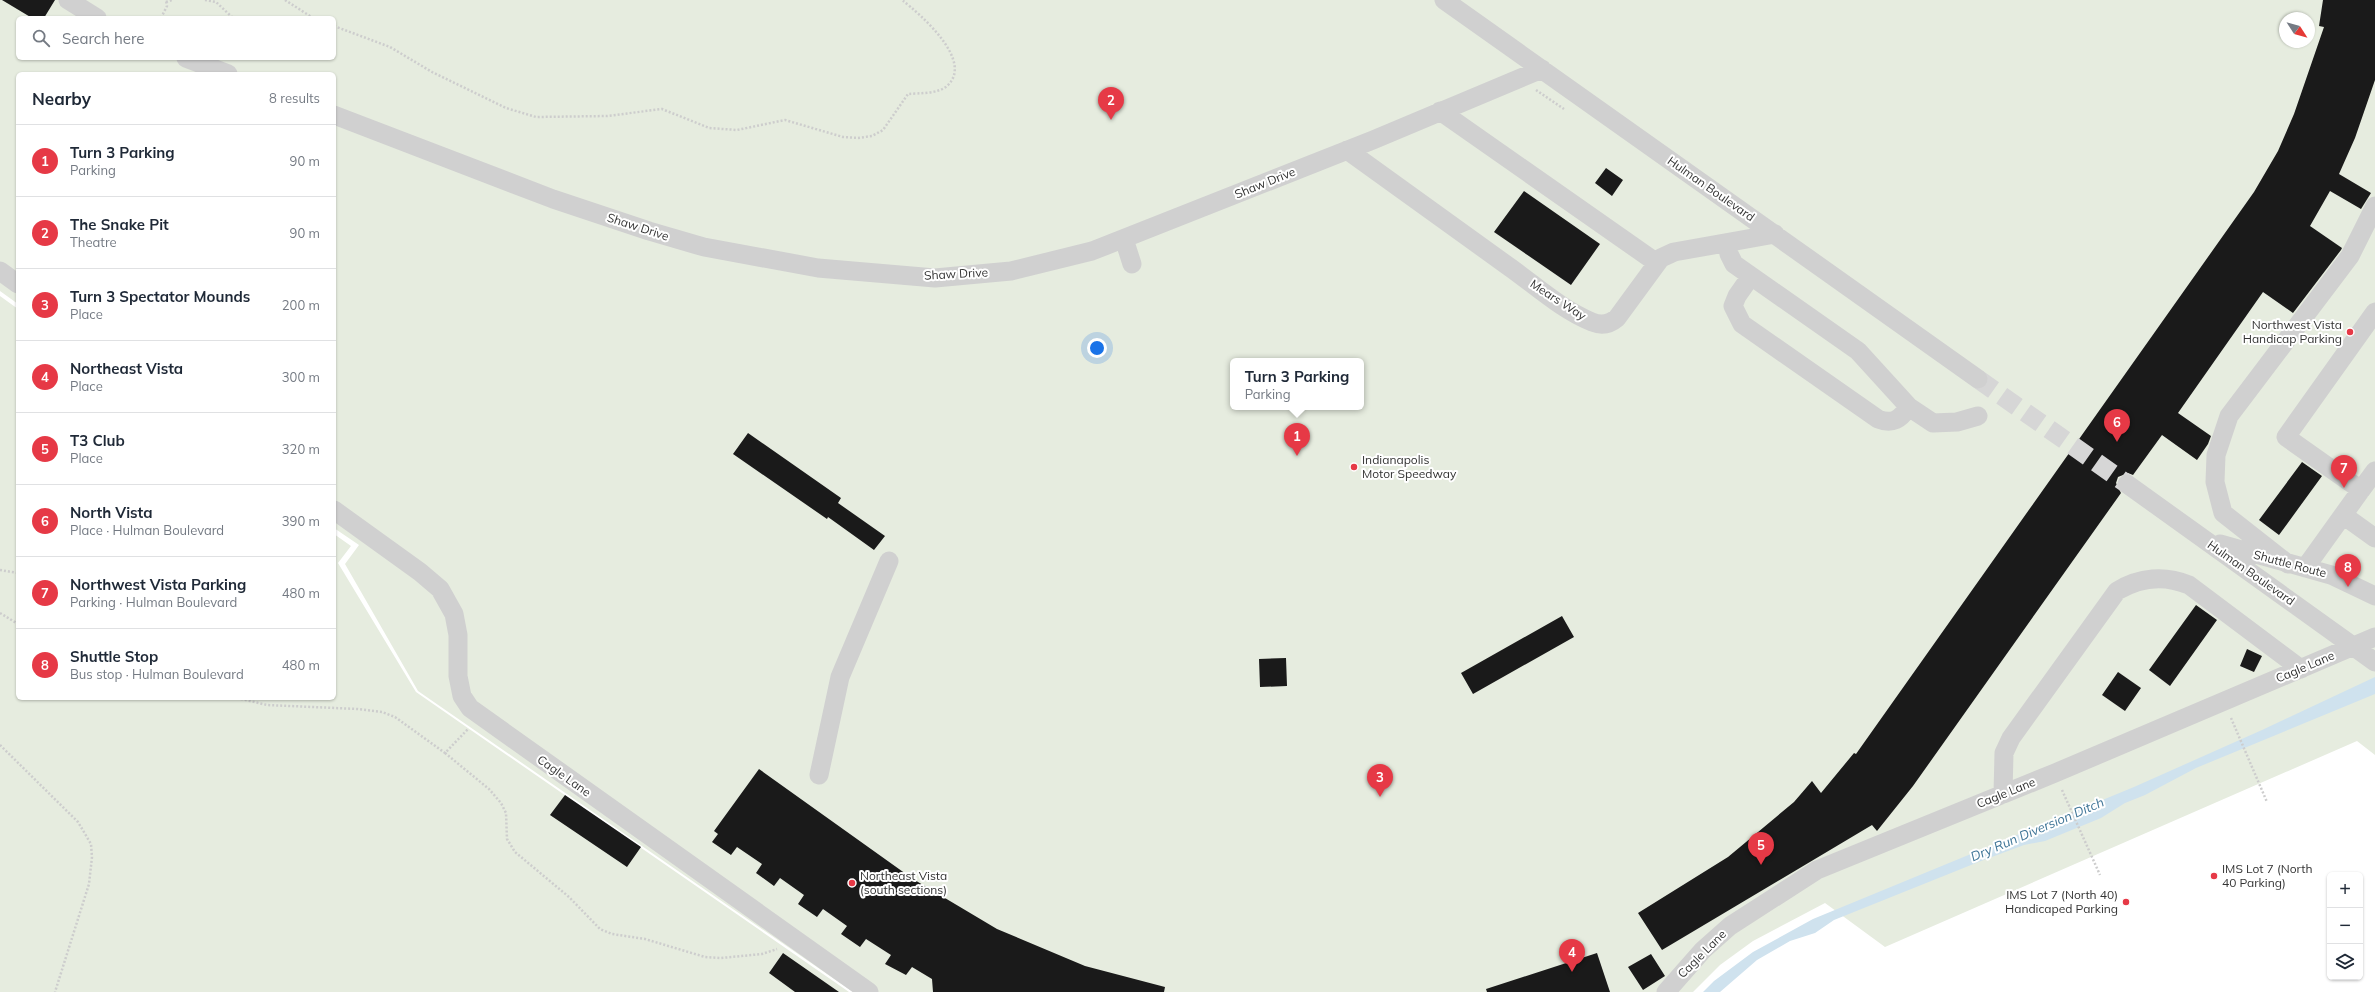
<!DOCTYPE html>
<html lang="en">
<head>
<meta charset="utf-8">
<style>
	body { margin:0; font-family:Mulish,sans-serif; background:#f6f6f7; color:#1f2937 }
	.controls { position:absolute; right:12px; bottom:12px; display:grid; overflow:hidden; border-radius:6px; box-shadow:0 1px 3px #0004 }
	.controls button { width:36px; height:36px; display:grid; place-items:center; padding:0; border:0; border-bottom:1px solid #e0e1e3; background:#fff; color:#1f2937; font:20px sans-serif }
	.compass { position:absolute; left:2279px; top:12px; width:36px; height:36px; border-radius:50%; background:#fff; box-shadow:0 1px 3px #0004; rotate:126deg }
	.you { position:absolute; left:1097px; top:348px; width:14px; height:14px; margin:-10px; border:3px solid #fff; border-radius:50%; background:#1a73e8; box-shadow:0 0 0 6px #1a73e833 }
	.badge { display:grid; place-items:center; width:26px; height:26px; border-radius:50%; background:#e63946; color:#fff; font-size:13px; font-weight:700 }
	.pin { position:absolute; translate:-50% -33px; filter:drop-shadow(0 1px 2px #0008) }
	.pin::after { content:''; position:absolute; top:21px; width:14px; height:12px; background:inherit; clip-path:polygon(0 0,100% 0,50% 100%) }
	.popup { position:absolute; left:1230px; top:358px; width:134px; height:52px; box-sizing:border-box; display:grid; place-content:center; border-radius:6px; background:#fff; filter:drop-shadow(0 1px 3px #0005); font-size:13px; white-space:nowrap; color:#747a83 }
	.popup b { font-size:15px; color:#1f2937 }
	.popup::after { content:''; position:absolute; left:50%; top:100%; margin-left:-8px; border:8px solid transparent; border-top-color:#fff }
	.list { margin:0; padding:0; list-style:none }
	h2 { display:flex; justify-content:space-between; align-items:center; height:52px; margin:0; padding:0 16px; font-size:17px }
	h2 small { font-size:13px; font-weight:400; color:#747a83 }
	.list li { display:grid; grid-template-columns:26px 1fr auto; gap:12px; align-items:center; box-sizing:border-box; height:72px; padding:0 16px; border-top:1px solid #e0e1e3 }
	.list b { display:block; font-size:15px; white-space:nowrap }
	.list p { margin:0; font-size:13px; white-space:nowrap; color:#747a83 }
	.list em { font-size:13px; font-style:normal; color:#747a83 }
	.icon { flex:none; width:22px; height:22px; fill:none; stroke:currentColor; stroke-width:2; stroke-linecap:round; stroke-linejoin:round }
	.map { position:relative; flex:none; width:2375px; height:992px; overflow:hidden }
	.search { position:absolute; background:#fff; box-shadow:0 1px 3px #0004; left:16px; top:16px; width:320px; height:44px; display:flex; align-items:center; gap:10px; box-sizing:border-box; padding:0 14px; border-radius:6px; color:#747a83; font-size:15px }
	.panel { position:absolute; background:#fff; box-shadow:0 1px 3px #0004; left:16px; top:72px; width:320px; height:628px; border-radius:6px }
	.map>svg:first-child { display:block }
</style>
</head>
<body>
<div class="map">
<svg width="2375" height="992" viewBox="0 0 2375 992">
	<rect width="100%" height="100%" fill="#fff"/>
	<path fill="#e6ecdf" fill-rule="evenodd" d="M0 0H2375V755L2357 741 1885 947 1825 903 1753 941 1720 965 1693 992H853L418 691 345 564 359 545 334 528V74H18V304L0 291ZM18 18H334V58H18ZM2285 18H2309V42H2285ZM1233 361H1361V407H1233Z
		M0 296 18 309V698H334V534L351 546 338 563 416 692 849 992H0Z"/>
	<path fill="#cfe2ee" d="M2375 677V694L2196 768 2145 795 2125 803 2101 818 2045 841 2024 845 1981 861 1834 920 1815 933 1790 941 1757 960 1720 992H1703L1714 981 1753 952 1813 919 2134 787 2262 730Z"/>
	<path fill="#1a1a1a" d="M2 0H55L44 18H32Z
		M2323 0H2375V80L2355 138 2339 174 2371 193 2361 209 2330 191 2310 226 2342 248 2341 250 2293 313 2263 292 2178 413 2211 436 2208 444 2197 460 2162 435 2133 475 2128 473 2118 477 2116 483 2121 493 1913 786 1877 831 1872 825 1662 950 1638 913 1728 857 1794 802 1812 781 1821 793 1854 753 1856 754 2254 192 2278 151 2294 114 2324 27 2319 26Z
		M1606 168 1623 180 1612 196 1595 183Z
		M1524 191 1600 244 1571 285 1494 232Z
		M748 433 841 498 838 503 885 536 874 550 828 517 827 519 733 454Z
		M2302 462 2322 476 2279 535 2259 520Z
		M2196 605 2217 620 2170 686 2149 670Z
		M1562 616 1574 637 1473 694 1461 673Z
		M2247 649 2262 656 2254 672 2240 666Z
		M1286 658 1287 686 1260 687 1259 659Z
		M2118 672 2141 688 2125 711 2102 695Z
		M759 769 913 879 997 929 1085 966 1165 987 1164 992H933L932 979 912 967 906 975 885 964 891 955 866 939 860 947 841 934 847 926 823 909 817 917 798 904 804 895 780 878 774 886 756 873 762 864 737 847 731 855 712 842 718 834 714 831Z
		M565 795 641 847 627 867 550 815Z
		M783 953 839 992H795L769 973Z
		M1597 953 1610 992H1487L1486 989Z
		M1651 954 1665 976 1643 990 1628 967Z"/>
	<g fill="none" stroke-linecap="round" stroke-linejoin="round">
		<path stroke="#d6d6d6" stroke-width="19" stroke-dasharray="19 10" stroke-linecap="butt" d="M1978 379 2127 484"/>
		<path stroke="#cdcdcd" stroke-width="2.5" stroke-dasharray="2 2" stroke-linecap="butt" d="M205 0 216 2 233 18
			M285 0 313 18
			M166 2 172 0
			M161 18 167 6 166 0
			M334 26 390 47 432 72 506 108 536 117 607 116 662 109 709 128 737 130 785 120 843 137 858 138 872 136 883 130 908 94C919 93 938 94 947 86 975 61 920 14 902 0
			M1536 90 1564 109
			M0 570 18 573
			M0 613 18 624
			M237 698 267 705 358 709 382 712 395 717 445 753 468 729
			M2231 718 2267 802
			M0 745 78 822 91 844 92 857 89 884 55 992
			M445 753 489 789 501 803 506 813 507 839 515 852 569 897 600 929 612 934 645 939 705 957 721 958 762 954 777 949
			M2062 790 2100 875"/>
		<path stroke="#d0d0d0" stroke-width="19" d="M68 0 97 18
			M1444 0 1978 379
			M186 58 228 74
			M1440 111 1657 263
			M334 115 553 199 649 231 704 247 818 268 935 278 1011 271 1092 251 1373 140 1542 69
			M1347 150C1401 189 1455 228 1508 266 1535 285 1562 310 1592 322 1602 326 1610 324 1617 318L1661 258 1674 252 1775 234
			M1124 239 1132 264
			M1727 243 1729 254 1734 264 1858 351 1909 407 1933 423 1957 422 1978 416
			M0 271 18 284
			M1751 276 1737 296 1733 306 1742 324 1878 419C1893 425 1900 419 1909 407
			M2127 484 2375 662
			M2361 490 2375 471
			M334 510 420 572 440 589 454 614 458 635V676L462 696 470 708 869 992
			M2343 515 2375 538
			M2220 544 2331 575 2375 596
			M2288 564 2223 513 2215 482 2216 455 2229 416 2350 256 2375 206
			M2305 568 2361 490 2286 437 2375 312
			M819 775 840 677 889 561
			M2003 794 2004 753 2011 738 2117 591C2140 577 2165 575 2189 585L2301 669
			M1666 992 1703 950 1730 926 1817 870 2055 773 2375 637"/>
	</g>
	<g fill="#e63946" stroke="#fff" stroke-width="1.5">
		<circle cx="2350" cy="332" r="4"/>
		<circle cx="1354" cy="467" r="4"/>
		<circle cx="2214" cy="876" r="4"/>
		<circle cx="852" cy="883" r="4"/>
		<circle cx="2126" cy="902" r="4"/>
	</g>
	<g text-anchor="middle" stroke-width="4" stroke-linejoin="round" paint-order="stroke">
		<g font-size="12" fill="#333" stroke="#fff">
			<text transform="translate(1265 183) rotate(-22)" y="4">Shaw Drive</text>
			<text transform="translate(1711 189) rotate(35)" y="4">Hulman Boulevard</text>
			<text transform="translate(638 227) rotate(18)" y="4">Shaw Drive</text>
			<text transform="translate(956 274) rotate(-3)" y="4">Shaw Drive</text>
			<text transform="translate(1558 300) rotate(33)" y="4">Mears Way</text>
			<text transform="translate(2290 564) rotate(15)" y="4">Shuttle Route</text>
			<text transform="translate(2251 573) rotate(35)" y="4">Hulman Boulevard</text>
			<text transform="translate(2305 667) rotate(-23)" y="4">Cagle Lane</text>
			<text transform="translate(564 776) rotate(35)" y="4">Cagle Lane</text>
			<text transform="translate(2006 793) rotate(-22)" y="4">Cagle Lane</text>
			<text transform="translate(1702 954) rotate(-45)" y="4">Cagle Lane</text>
		</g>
		<g font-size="12" fill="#333" stroke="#fff" text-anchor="start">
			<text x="2342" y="329" text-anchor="end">Northwest Vista<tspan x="2342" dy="14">Handicap Parking</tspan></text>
			<text x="1362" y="464">Indianapolis<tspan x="1362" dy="14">Motor Speedway</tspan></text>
			<text x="2222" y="873">IMS Lot 7 (North<tspan x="2222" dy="14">40 Parking)</tspan></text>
			<text x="860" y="880">Northeast Vista<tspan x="860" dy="14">(south sections)</tspan></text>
			<text x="2118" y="899" text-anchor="end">IMS Lot 7 (North 40)<tspan x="2118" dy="14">Handicaped Parking</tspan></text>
		</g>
		<g font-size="13" font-style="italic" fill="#3f7597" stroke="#fff">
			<text transform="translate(2037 829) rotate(-23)" y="5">Dry Run Diversion Ditch</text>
		</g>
	</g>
</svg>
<div class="controls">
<button>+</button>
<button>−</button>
<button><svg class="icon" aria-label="layers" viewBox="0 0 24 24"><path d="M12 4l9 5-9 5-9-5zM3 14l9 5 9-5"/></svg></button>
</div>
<svg class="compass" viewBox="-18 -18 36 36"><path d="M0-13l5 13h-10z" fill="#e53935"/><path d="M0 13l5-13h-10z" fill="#747a83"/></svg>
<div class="you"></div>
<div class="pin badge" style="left:1297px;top:456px">1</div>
<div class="popup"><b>Turn 3 Parking</b>Parking</div>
<div class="pin badge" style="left:1111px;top:120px">2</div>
<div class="pin badge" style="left:1380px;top:797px">3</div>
<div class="pin badge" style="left:1572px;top:972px">4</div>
<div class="pin badge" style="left:1761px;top:865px">5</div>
<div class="pin badge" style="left:2117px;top:442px">6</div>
<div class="pin badge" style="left:2344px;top:488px">7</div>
<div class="pin badge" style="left:2348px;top:587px">8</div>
<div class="search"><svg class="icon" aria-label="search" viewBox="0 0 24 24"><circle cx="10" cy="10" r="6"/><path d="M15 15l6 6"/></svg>Search here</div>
<section class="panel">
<h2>Nearby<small>8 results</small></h2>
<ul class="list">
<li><span class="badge">1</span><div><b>Turn 3 Parking</b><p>Parking</p></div><em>90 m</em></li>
<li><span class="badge">2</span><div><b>The Snake Pit</b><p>Theatre</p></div><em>90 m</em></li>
<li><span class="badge">3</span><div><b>Turn 3 Spectator Mounds</b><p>Place</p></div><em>200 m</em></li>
<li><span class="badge">4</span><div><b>Northeast Vista</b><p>Place</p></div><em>300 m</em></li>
<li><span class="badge">5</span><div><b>T3 Club</b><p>Place</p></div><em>320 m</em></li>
<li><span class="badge">6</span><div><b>North Vista</b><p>Place · Hulman Boulevard</p></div><em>390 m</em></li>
<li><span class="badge">7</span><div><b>Northwest Vista Parking</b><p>Parking · Hulman Boulevard</p></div><em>480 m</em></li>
<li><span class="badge">8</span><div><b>Shuttle Stop</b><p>Bus stop · Hulman Boulevard</p></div><em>480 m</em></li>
</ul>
</section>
</div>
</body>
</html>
